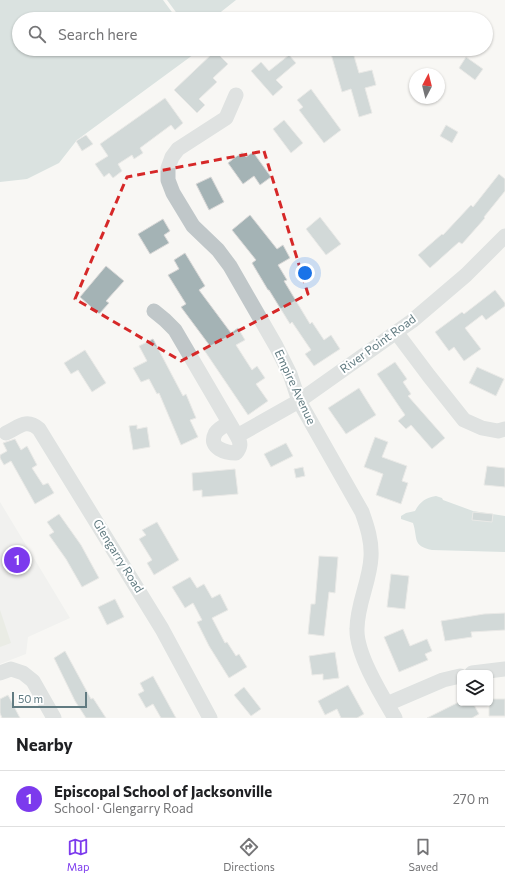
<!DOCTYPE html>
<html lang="en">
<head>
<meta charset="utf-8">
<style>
	body { margin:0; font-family:Commissioner,sans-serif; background:#f6f6f6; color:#202124 }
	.controls { position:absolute; right:12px; bottom:12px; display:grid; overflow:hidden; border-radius:6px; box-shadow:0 1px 3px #0004 }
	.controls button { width:36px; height:36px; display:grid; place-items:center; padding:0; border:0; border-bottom:1px solid #e0e0e0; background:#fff; color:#202124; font:20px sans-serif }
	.compass { position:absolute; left:409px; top:68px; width:36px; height:36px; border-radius:50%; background:#fff; box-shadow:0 1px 3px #0004; rotate:7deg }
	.scale { position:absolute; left:12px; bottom:10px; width:75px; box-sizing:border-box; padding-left:4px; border:2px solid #617b81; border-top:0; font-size:11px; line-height:14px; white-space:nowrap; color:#617b81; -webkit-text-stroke:3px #fff; paint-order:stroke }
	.you { position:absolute; left:305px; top:273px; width:14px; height:14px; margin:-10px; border:3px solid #fff; border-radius:50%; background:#1a73e8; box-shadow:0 0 0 6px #1a73e833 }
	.badge { display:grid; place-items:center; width:26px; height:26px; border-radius:50%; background:#7c3aed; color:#fff; font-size:13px; font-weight:700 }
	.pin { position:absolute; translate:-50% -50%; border:2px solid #fff; box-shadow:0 1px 4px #0006 }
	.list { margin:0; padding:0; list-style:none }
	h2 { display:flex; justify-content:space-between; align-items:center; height:52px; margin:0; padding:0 16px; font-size:17px }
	h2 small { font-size:13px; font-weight:400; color:#757577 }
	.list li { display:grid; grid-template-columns:26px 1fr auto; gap:12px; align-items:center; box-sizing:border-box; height:56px; padding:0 16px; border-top:1px solid #e0e0e0 }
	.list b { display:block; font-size:15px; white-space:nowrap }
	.list p { margin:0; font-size:13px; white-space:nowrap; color:#757577 }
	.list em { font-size:13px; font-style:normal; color:#757577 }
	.icon { flex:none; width:22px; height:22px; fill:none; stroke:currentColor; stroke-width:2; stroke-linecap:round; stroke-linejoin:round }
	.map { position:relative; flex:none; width:505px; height:718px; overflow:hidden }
	.search { position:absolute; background:#fff; box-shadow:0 1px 3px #0004; left:12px; right:12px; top:12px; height:44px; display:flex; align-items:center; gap:10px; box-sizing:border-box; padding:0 14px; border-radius:22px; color:#757577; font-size:15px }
	.sheet { height:108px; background:#fff }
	nav { display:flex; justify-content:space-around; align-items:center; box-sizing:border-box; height:56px; border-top:1px solid #e0e0e0; background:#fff; font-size:11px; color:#757577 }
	nav a { display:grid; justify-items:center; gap:2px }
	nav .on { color:#7c3aed }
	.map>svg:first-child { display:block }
</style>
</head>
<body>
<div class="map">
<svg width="505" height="718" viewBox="0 0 505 718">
	<rect width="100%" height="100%" fill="#f8f7f4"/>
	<path fill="#e8e9e8" d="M0 502 70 618 28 637 26 654 0 664Z"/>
	<path fill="#d9ddd3" d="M0 610 11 643 0 647Z"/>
	<path fill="#b5c8c8" d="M0 0H236L212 19H19V49H201L77 140 59 163 27 179 0 182Z
		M436 496 442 498 443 500 473 511 505 516V552L432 550C412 546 418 538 413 523L401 519V516L406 513 415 511C420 502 425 498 436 496Z"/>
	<path fill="#f8f7f4" d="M163 0H167L181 19H177Z"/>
	<path fill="#a4b3b5" stroke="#d9d8d7" d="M348 49H352L359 73 372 70 376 85 365 88 372 113 359 117 351 89 342 92 331 54Z
		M215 51 228 64 213 78 217 82 199 99 205 105 197 113 174 90Z
		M289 55 296 63 276 80 283 87 273 96 251 71 261 62 269 71Z
		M466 57 483 69 475 80 459 68Z
		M311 89 341 130 324 143 299 110 303 107 297 100Z
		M165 98 183 123 175 130 171 125 140 148 143 153 134 159 132 155 118 164 122 171 113 178 109 173 104 177 95 164 108 156 100 144Z
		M284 120 303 143 291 153 273 129Z
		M446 125 458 132 452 143 440 136Z
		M86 135 93 144 82 151 76 141Z
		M242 152 246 157 253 152 271 177 260 185 254 176 243 184 228 163Z
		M499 174 505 179V191L484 217 485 218 462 244 459 242 430 268 418 255 442 234 443 235 471 205 473 207Z
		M211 177 224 202 209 210 196 184Z
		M250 215 277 249 283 245 290 258 278 265 287 280 284 281 310 324 312 322 324 340 331 335 340 349 314 366 305 354 311 350 292 322 290 324 269 290H268L252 263 256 260 232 230Z
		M320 217 341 244 326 255 306 229Z
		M163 219 170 231 164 235 169 243 150 254 138 234Z
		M185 253 205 286 199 290 231 333 238 328 245 340 236 345 252 370 257 366 265 378 256 384 268 401 248 415 204 350 210 346 181 307 186 304 168 275 179 269 174 260Z
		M106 266 124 281 106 301 109 303 99 314 80 297Z
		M495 290 505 303V306L486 320 482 315 465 328 481 349 464 361 454 347 449 351 435 332 462 312 464 314Z
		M153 339 183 396 186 394 196 418 190 420 198 437 181 445 159 393 157 394 149 379 141 382 133 368 147 361 139 346Z
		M85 350 106 383 92 392 78 370 71 374 64 363Z
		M395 362 407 379 403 382 411 394 408 396 445 438 432 449 411 425 406 429 398 421 405 415 377 374Z
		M477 367 504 379 496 396 469 383Z
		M359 388 376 415 346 434 328 408Z
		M137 425V429L147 427 150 447 133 450 129 426Z
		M375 437 388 442 382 457 407 466 402 481 408 483 401 504 376 495 383 474 364 467Z
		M15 439 21 450 27 446 37 465 32 468 43 485 48 483 54 493 35 504 11 461 4 465 0 458V455L7 451 3 443Z
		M286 443 293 456 271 467 264 454Z
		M487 466 505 468V487L484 485Z
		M303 467 305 476 296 478 294 469Z
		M235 469 238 494 202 497V490L193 491 192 473Z
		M473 512 493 514 492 522 472 520Z
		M59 514 81 545 99 578 82 587 66 559 49 535 54 532 47 522Z
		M157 522 179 560 154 575 147 563 152 560 139 539 146 535 142 530Z
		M319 556 338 557 335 593 329 592 324 636 308 634 311 604H315Z
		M391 574 409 576 405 609 387 607Z
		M190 577 197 588 204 584 212 598 220 594 228 610 212 618 225 643 227 642 236 656 239 654 247 667 229 678 209 646 197 622 202 620 193 603 185 608 172 587Z
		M115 599 124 617 107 625 98 607Z
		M505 613V630L471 632 472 637 445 641 441 621 484 614Z
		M403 629 410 646 427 639 432 651 425 654 428 660 399 672 384 637Z
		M65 651 91 699 93 698 106 718H86L75 701 54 658Z
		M335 652 339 678 323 680V674L312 675 309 656Z
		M153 676 176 718H161L153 704 146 708 138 694 144 691 140 683Z
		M348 685 364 714 357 718H341L337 709 325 715 318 701Z
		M244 687 261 709 251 716 234 695Z
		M8 695 20 718H2L0 713V699Z
		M490 699H505V716H489V703H490Z
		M457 703H473L479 714 472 718H427Z"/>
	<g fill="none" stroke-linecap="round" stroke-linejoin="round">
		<path stroke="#c0c7c9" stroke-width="15" d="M236 95 226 118 178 149 172 157 168 168V180L173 193 193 226 218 250 230 266 276 346 290 374 299 401 362 512C367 526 372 541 371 557 370 581 357 604 357 629 356 654 382 696 395 718
			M154 311 165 320 175 330 237 436C241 443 241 447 236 453 226 453 208 448 215 434 217 429 225 426 229 422
			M396 332 429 376 464 420 482 428 498 431 505 429
			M6 433C19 427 26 418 39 429L162 629 210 718
			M237 436 299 401 412 321 466 275 505 236
			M0 673 11 669 23 673 33 681 54 718
			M472 673 505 669
			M387 704 443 680 460 676"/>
	</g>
	<path d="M0 0H505V718H0ZM264 151 308 294 181 361 75 299 127 177Z" fill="#f8f7f4" fill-opacity=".55" fill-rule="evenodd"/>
	<path fill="none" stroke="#d62828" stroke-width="3" stroke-dasharray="8 5" stroke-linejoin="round" d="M264 151 308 294 181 361 75 299 127 177Z"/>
	<g text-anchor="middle" stroke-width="4" stroke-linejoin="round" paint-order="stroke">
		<g font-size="12" fill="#617b81" stroke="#fff">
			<text transform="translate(378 344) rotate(-36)" y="4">River Point Road</text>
			<text transform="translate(295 387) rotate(65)" y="4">Empire Avenue</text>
			<text transform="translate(118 556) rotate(58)" y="4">Glengarry Road</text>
		</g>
	</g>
</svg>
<div class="controls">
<button><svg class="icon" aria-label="layers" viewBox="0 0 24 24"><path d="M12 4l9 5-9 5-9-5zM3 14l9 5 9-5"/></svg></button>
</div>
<svg class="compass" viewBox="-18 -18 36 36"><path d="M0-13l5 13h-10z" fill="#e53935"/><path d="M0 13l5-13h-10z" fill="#757577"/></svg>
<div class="scale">50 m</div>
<div class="you"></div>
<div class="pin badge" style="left:17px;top:560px">1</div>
<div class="search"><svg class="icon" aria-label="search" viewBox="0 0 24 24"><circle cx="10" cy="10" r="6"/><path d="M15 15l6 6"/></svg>Search here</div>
</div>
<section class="sheet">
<h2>Nearby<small></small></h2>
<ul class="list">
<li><span class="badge">1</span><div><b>Episcopal School of Jacksonville</b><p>School · Glengarry Road</p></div><em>270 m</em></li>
</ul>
</section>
<nav>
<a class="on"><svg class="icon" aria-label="map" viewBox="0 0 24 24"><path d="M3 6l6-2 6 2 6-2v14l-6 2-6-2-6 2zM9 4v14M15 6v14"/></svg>Map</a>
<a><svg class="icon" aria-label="directions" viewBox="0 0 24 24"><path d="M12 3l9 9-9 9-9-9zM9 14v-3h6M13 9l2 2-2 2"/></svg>Directions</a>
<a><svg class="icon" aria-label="saved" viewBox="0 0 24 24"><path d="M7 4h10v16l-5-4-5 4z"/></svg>Saved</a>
</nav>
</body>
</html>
